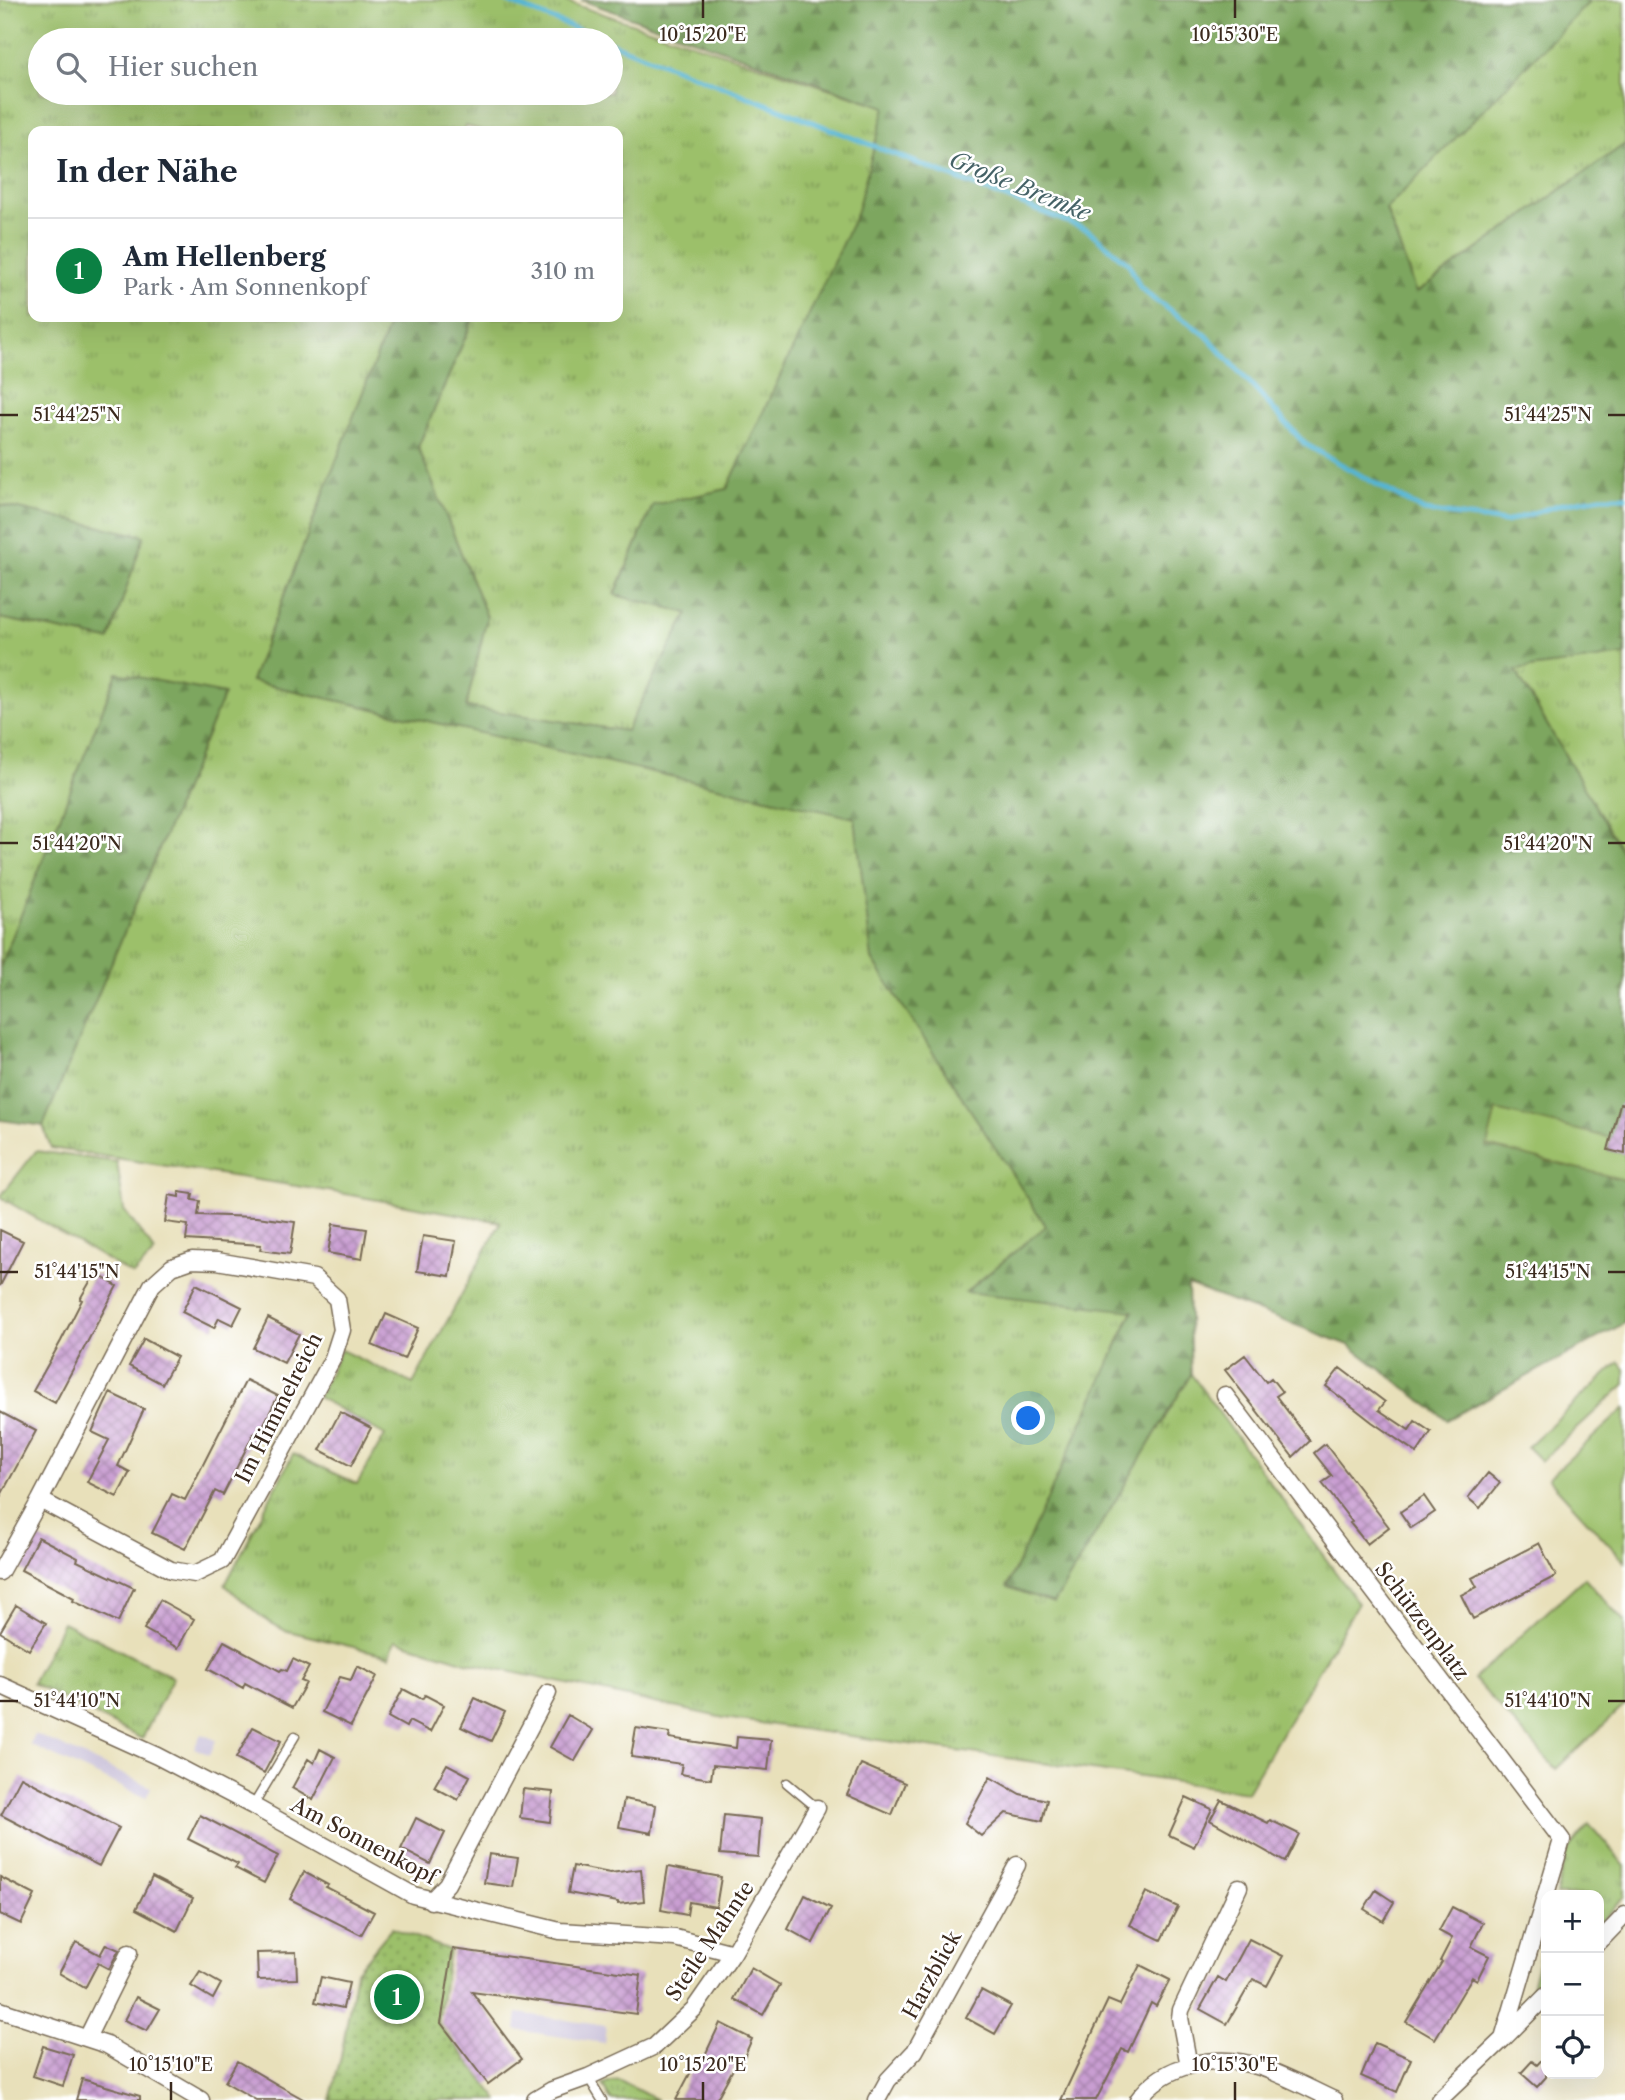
<!DOCTYPE html>
<html lang="de">
<head>
<meta charset="utf-8">
<style>
	body { margin:0; font-family:"Libre Caslon Text",serif; background:#f6f6f7; color:#1f2937 }
	.controls { position:absolute; right:21px; bottom:21px; display:grid; overflow:hidden; border-radius:14px; box-shadow:0 7px 28px #0002 }
	.controls button { width:63px; height:63px; display:grid; place-items:center; padding:0; border:0; border-bottom:2px solid #e0e1e3; background:#fff; color:#1f2937; font:35px sans-serif }
	.you { position:absolute; left:1029px; top:1419px; width:24px; height:24px; margin:-18px; border:5px solid #fff; border-radius:50%; background:#1a73e8; box-shadow:0 0 0 10px #1a73e833 }
	.badge { display:grid; place-items:center; width:46px; height:46px; border-radius:50%; background:#0b8043; color:#fff; font-size:23px; font-weight:700 }
	.pin { position:absolute; translate:-50% -50%; border:4px solid #fff; box-shadow:0 2px 7px #0006 }
	.list { margin:0; padding:0; list-style:none }
	h2 { display:flex; justify-content:space-between; align-items:center; height:91px; margin:0; padding:0 28px; font-size:30px }
	h2 small { font-size:23px; font-weight:400; color:#747a83 }
	.list li { display:grid; grid-template-columns:46px 1fr auto; gap:21px; align-items:center; box-sizing:border-box; height:105px; padding:0 28px; border-top:2px solid #e0e1e3 }
	.list b { display:block; font-size:26px; white-space:nowrap }
	.list p { margin:0; font-size:23px; white-space:nowrap; color:#747a83 }
	.list em { font-size:23px; font-style:normal; color:#747a83 }
	.icon { flex:none; width:38px; height:38px; fill:none; stroke:currentColor; stroke-width:2; stroke-linecap:round; stroke-linejoin:round }
	.map { position:relative; flex:none; width:1625px; height:2100px; overflow:hidden }
	.search { position:absolute; background:#fff; box-shadow:0 7px 28px #0002; left:28px; top:28px; width:595px; height:77px; display:flex; align-items:center; gap:18px; box-sizing:border-box; padding:0 24px; border-radius:38px; color:#747a83; font-size:26px }
	.panel { position:absolute; background:#fff; box-shadow:0 7px 28px #0002; left:28px; top:126px; width:595px; height:196px; border-radius:14px }
	.map>svg:first-child { display:block }
</style>
</head>
<body>
<div class="map">
<svg width="1625" height="2100" viewBox="0 0 1625 2100">
	<defs>
		<pattern id="grass-tufts" width="24" height="20" patternUnits="userSpaceOnUse" patternTransform="scale(1.75)"><rect width="24" height="20" fill="#9cc06b"/><path d="M3 7l-1-3M5 7V3M7 7l1-3M15 17l-1-3M17 17v-4M19 17l1-3" fill="none" stroke="#809c57"/></pattern>
		<pattern id="forest-firs" width="22" height="20" patternUnits="userSpaceOnUse" patternTransform="scale(1.75)"><rect width="22" height="20" fill="#7da65f"/><path d="M5 1l3.5 6h-7zM16 11l3.5 6h-7z" fill="#68874e"/></pattern>
		<pattern id="park-dots" width="8" height="8" patternUnits="userSpaceOnUse" patternTransform="scale(1.75)"><rect width="8" height="8" fill="#9cc06b"/><path d="M2 2h.1M6 6h.1" fill="none" stroke="#809c57" stroke-width="1.8" stroke-linecap="round"/></pattern>
		<pattern id="building-cross-hatch" width="8" height="8" patternUnits="userSpaceOnUse" patternTransform="scale(1.75)"><rect width="8" height="8" fill="#c99ed2"/><path d="M0 0l8 8M0 8l8-8" fill="none" stroke="#a481aa"/></pattern>
	</defs>
	<rect width="100%" height="100%" fill="#fff"/>
	<filter id="ink" filterUnits="userSpaceOnUse"><feTurbulence type="fractalNoise" baseFrequency=".0143" numOctaves="2"/><feDisplacementMap in="SourceGraphic" scale="14" xChannelSelector="R" yChannelSelector="G"/><feConvolveMatrix kernelMatrix="1 2 1 2 8 2 1 2 1" color-interpolation-filters="sRGB"/></filter>
	<filter id="wash" filterUnits="userSpaceOnUse"><feTurbulence type="fractalNoise" baseFrequency=".00686" numOctaves="4" result="noise"/><feDisplacementMap in="SourceGraphic" scale="28" xChannelSelector="R" yChannelSelector="G"/><feGaussianBlur stdDeviation="1.57" result="paint"/><feColorMatrix in="noise" values="0 0 0 0 0 0 0 0 0 0 0 0 0 0 0 0 0 1.4 0 .05"/><feComposite in="paint" operator="in"/></filter>
	<g filter="url(#wash)">
		<rect width="100%" height="100%" fill="#e8e0ba"/>
		<path fill="#c8bfd8" d="M35 1734 151 1787 146 1798 30 1745Z
			M201 1734 216 1740 210 1755 194 1748Z
			M518 2013 606 2026 604 2043 516 2030Z"/>
		<path fill="url(#grass-tufts)" stroke="#6c7544" stroke-width="2" fill-rule="evenodd" d="M0 0H561L885 107 857 214 727 489 653 505 615 594 688 613 626 731 466 707 487 617 418 447 474 317H618V131H485L466 126 464 131H33V317H392L251 681 855 818 872 959 1047 1226 967 1291 1133 1310 1008 1587 1054 1603 1191 1374 1358 1603 1247 1792 724 1718 466 1662 395 1640 390 1656 284 1630 264 1619 225 1585 293 1454 357 1484 385 1435 318 1397 341 1350 413 1384 501 1222 328 1191 51 1148 43 1126 224 694 117 674 0 968V618L109 640 143 536 0 505ZM40 40H611V93H40Z
			M1591 0H1625V144L1416 293 1386 208Z
			M1625 655V857L1515 670Z
			M36 1151 117 1162 124 1210 155 1252 133 1275 0 1197Z
			M63 1622 173 1677 142 1739 32 1683Z
			M1589 1824 1625 1866V1897L1599 1924V1895H1556L1567 1852Z
			M1546 1931V1978L1530 1995Z
			M618 2080 657 2100H611L602 2085Z"/>
		<path fill="url(#forest-firs)" stroke="#5c683e" stroke-width="2" d="M581 0H1591L1386 209 1416 293 1625 144V655L1515 670 1625 857V1323L1447 1420 1349 1345 1188 1285 1191 1374 1054 1603 1007 1587 1133 1311 966 1292 1046 1226 872 959 855 818 251 681 392 317H474L418 447 487 617 466 707 626 731 688 613 615 595 653 505 727 489 856 214 885 107Z
			M0 505 144 536 109 640 0 618Z
			M117 673 224 694 43 1126 0 1120V968Z"/>
		<path fill="url(#park-dots)" stroke="#6c7544" stroke-width="2" d="M392 1928 449 1950 438 2023 499 2100H330L341 2057 356 1971Z"/>
		<path fill="#9cc06b" stroke="#6c7544" stroke-width="2" d="M1496 1110 1611 1138 1608 1150 1625 1154V1180L1487 1146Z
			M1619 1362 1625 1369V1384L1541 1461 1527 1447Z
			M1625 1408V1562L1548 1478Z
			M1584 1578 1625 1622V1705L1556 1769 1474 1679Z"/>
		<g fill="none" stroke-linecap="round" stroke-linejoin="round">
			<path stroke="#55b5d4" stroke-width="5" d="M503 0 605 40
				M611 43 1088 230 1129 264 1140 287 1155 300 1206 335 1305 444 1424 511 1505 522 1562 504 1601 497H1625"/>
		</g>
		<g id="blocks">
			<path fill="url(#building-cross-hatch)" d="M1620 1104H1625V1154L1608 1150Z
				M179 1192 193 1194 192 1200 200 1201 198 1215 257 1217 295 1222 290 1254 260 1250 261 1245 186 1240 188 1225 165 1222 169 1195 179 1197Z
				M333 1224 367 1229 362 1259 328 1253Z
				M0 1230 23 1241 0 1286Z
				M423 1236 456 1241 450 1276 417 1271Z
				M95 1273 117 1286 55 1403 33 1391 61 1341 82 1300 80 1299Z
				M196 1284 242 1307 233 1325 219 1318 214 1328 182 1312Z
				M386 1314 418 1328 404 1359 372 1345Z
				M268 1318 299 1334 284 1363 253 1348Z
				M144 1339 177 1357 162 1384 129 1366Z
				M1245 1355 1266 1382 1271 1378 1282 1392 1276 1396 1310 1441 1293 1457 1225 1370Z
				M1340 1368 1385 1402 1379 1410 1409 1430 1415 1421 1431 1432 1417 1453 1372 1422 1326 1386Z
				M246 1380 278 1396 258 1436 254 1433 223 1495 215 1491 185 1549 152 1533 172 1494 185 1500Z
				M110 1393 144 1409 118 1466 130 1472 117 1497 87 1482 109 1440 92 1432Z
				M0 1412 36 1431 0 1497Z
				M340 1412 371 1428 351 1466 320 1450Z
				M1325 1444 1389 1527 1367 1544 1350 1523 1352 1522 1322 1483 1332 1476 1314 1453Z
				M1488 1473 1500 1483 1480 1508 1468 1498Z
				M1424 1496 1435 1512 1411 1528 1400 1512Z
				M38 1537 78 1558 77 1561 134 1588 118 1622 73 1601 74 1598 21 1570Z
				M1539 1543 1556 1576 1473 1619 1461 1595 1477 1587 1472 1578Z
				M160 1600 194 1619 178 1648 144 1629Z
				M16 1605 46 1623 29 1650 0 1632Z
				M224 1641 280 1671 282 1669 287 1671 293 1659 309 1667 301 1681 306 1683 292 1708 245 1683 243 1688 208 1669Z
				M357 1666 377 1676 351 1726 322 1712 340 1677 351 1680Z
				M403 1689 422 1699 425 1695 444 1705 430 1732 409 1721 406 1727 388 1717Z
				M475 1698 505 1712 491 1741 461 1727Z
				M568 1715 593 1730 575 1761 550 1747Z
				M253 1727 281 1741 264 1773 236 1758Z
				M636 1728 670 1733 669 1738 736 1748 737 1737 771 1740 768 1770 713 1765 711 1779 680 1774 682 1764 631 1757Z
				M320 1749 335 1757 313 1800 292 1788 308 1759 314 1763Z
				M447 1764 470 1776 458 1800 434 1787Z
				M861 1764 905 1783 892 1815 847 1795Z
				M21 1777 119 1828 99 1866 1 1815Z
				M990 1777 1020 1794 1047 1800 1042 1821 1006 1813 981 1836 965 1823Z
				M523 1789 553 1792 550 1822 520 1818Z
				M1186 1797 1212 1809 1194 1847 1169 1835Z
				M624 1799 656 1805 652 1833 619 1827Z
				M1221 1800 1268 1823 1270 1820 1299 1834 1285 1862 1210 1820Z
				M200 1815 278 1856 264 1883 235 1868 238 1864 188 1839Z
				M724 1815 761 1819 758 1857 720 1854Z
				M416 1818 445 1833 430 1864 401 1849Z
				M489 1854 518 1858 513 1887 484 1883Z
				M573 1866 610 1873 641 1869 644 1901 618 1904V1902L568 1893Z
				M668 1867 721 1877 716 1907 689 1902 687 1915 661 1910Z
				M304 1872 328 1885 326 1887 374 1912 361 1935 290 1899Z
				M0 1877 35 1895 21 1924 0 1914Z
				M152 1877 193 1898 177 1931 136 1909Z
				M1376 1890 1394 1902 1383 1921 1364 1909Z
				M1146 1892 1178 1907 1161 1940 1130 1925Z
				M805 1895 831 1908 813 1943 788 1929Z
				M1452 1907 1483 1923 1471 1947 1489 1956 1477 1980 1472 1977 1435 2039 1406 2022 1442 1962 1440 1961 1452 1938 1439 1931Z
				M1249 1939 1283 1956 1267 1986 1253 1979 1227 2024 1200 2009 1218 1977 1226 1982Z
				M76 1942 100 1955 106 1944 119 1950 109 1969 98 1963 85 1988 59 1973Z
				M453 1949 641 1975 636 2014 472 1992 522 2059 488 2084 441 2023Z
				M296 1952 297 1979 258 1980 257 1953Z
				M1140 1965 1170 1980 1156 2006 1151 2003 1128 2052 1122 2049 1096 2100H1061L1108 2000 1120 2005Z
				M751 1968 780 1985 763 2015 734 1999Z
				M200 1972 221 1984 213 1999 191 1986Z
				M321 1977 349 1983 343 2008 315 2002Z
				M981 1990 1011 2006 995 2034 966 2018Z
				M136 1997 160 2009 147 2031 124 2020Z
				M720 2023 752 2039 741 2064 737 2062 716 2100H676L695 2064 700 2066Z
				M1375 2043 1411 2059 1397 2092 1361 2076Z
				M43 2046 73 2055 63 2086 33 2076Z
				M1546 2055V2077L1537 2087 1521 2073 1532 2061 1537 2065Z
				M237 2061 278 2085 305 2100H256L225 2082Z
				M82 2079 140 2096V2100H76Z"/>
		</g>
	</g>
	<g filter="url(#ink)">
		<use href="#blocks" fill-opacity="0" stroke="#786a55" stroke-width="2"/>
		<g fill="none" stroke-linecap="round" stroke-linejoin="round">
			<g stroke="#786a55" stroke-width="11">
				<path id="lane" d="M787 1783 817 1808
					M253 1806 295 1736
					M588 2077 602 2100"/>
			</g>
			<g stroke="#786a55" stroke-width="19">
				<path id="street" d="M1225 1395 1562 1840 1503 2039
					M0 1572 40 1500 152 1285 172 1267 192 1260 217 1261 314 1278 337 1299 342 1330 333 1358 222 1561 195 1574 171 1570 40 1500
					M0 1685 157 1756 253 1806 413 1895 560 1931 675 1938 733 1953
					M431 1901 447 1884 548 1693
					M1599 1942 1625 1915
					M0 2010 107 2045 201 2100
					M87 2038 129 1953
					M1189 2066 1180 2018 1181 2010 1239 1887
					M535 2100 552 2090 588 2077 655 2046 694 2009 733 1953 817 1808
					M877 2100 888 2080 915 2051 1017 1865
					M1138 2100C1164 2063 1218 2053 1260 2067 1285 2075 1310 2089 1334 2100
					M1439 2100 1503 2039 1546 1996"/>
			</g>
			<use href="#lane" stroke="#fff" stroke-width="8"/>
			<use href="#street" stroke="#fff" stroke-width="16"/>
		</g>
	</g>
	<path fill="none" stroke="#3b2a1e" stroke-width="2.5" d="M703 0V18M1235 0V18M0 415H18M1608 415H1625M0 843H18M1608 843H1625M0 1272H18M1608 1272H1625M0 1701H18M1608 1701H1625M171 2082V2100M703 2082V2100M1235 2082V2100"/>
	<g text-anchor="middle" stroke-width="5" stroke-linejoin="round" paint-order="stroke">
		<g font-size="21" fill="#3b2a1e" stroke="#fff">
			<text transform="translate(279 1408) rotate(-63)" y="7">Im Himmelreich</text>
			<text transform="translate(1422 1621) rotate(53)" y="7">Schützenplatz</text>
			<text transform="translate(364 1841) rotate(28)" y="7">Am Sonnenkopf</text>
			<text transform="translate(710 1941) rotate(-56)" y="7">Steile Mahnte</text>
			<text transform="translate(932 1975) rotate(-61)" y="7">Harzblick</text>
		</g>
		<g font-size="23" font-style="italic" fill="#456267" stroke="#fff">
			<text transform="translate(1020 186) rotate(22)" y="8">Große Bremke</text>
		</g>
	</g>
	<g font-size="18" text-anchor="middle" fill="#3b2a1e" stroke="#fff" stroke-width="5" stroke-linejoin="round" paint-order="stroke">
		<text x="703" y="41">10°15'20"E</text>
		<text x="1235" y="41">10°15'30"E</text>
		<text x="77" y="421">51°44'25"N</text>
		<text x="1548" y="421">51°44'25"N</text>
		<text x="77" y="850">51°44'20"N</text>
		<text x="1548" y="850">51°44'20"N</text>
		<text x="77" y="1278">51°44'15"N</text>
		<text x="1548" y="1278">51°44'15"N</text>
		<text x="77" y="1707">51°44'10"N</text>
		<text x="1548" y="1707">51°44'10"N</text>
		<text x="171" y="2071">10°15'10"E</text>
		<text x="703" y="2071">10°15'20"E</text>
		<text x="1235" y="2071">10°15'30"E</text>
	</g>
</svg>
<div class="controls">
<button>+</button>
<button>−</button>
<button><svg class="icon" aria-label="locate" viewBox="0 0 24 24"><circle cx="12" cy="12" r="6"/><path d="M12 2v4M12 18v4M2 12h4M18 12h4"/></svg></button>
</div>
<div class="you"></div>
<div class="pin badge" style="left:397px;top:1997px">1</div>
<div class="search"><svg class="icon" aria-label="search" viewBox="0 0 24 24"><circle cx="10" cy="10" r="6"/><path d="M15 15l6 6"/></svg>Hier suchen</div>
<section class="panel">
<h2>In der Nähe<small></small></h2>
<ul class="list">
<li><span class="badge">1</span><div><b>Am Hellenberg</b><p>Park · Am Sonnenkopf</p></div><em>310 m</em></li>
</ul>
</section>
</div>
</body>
</html>
